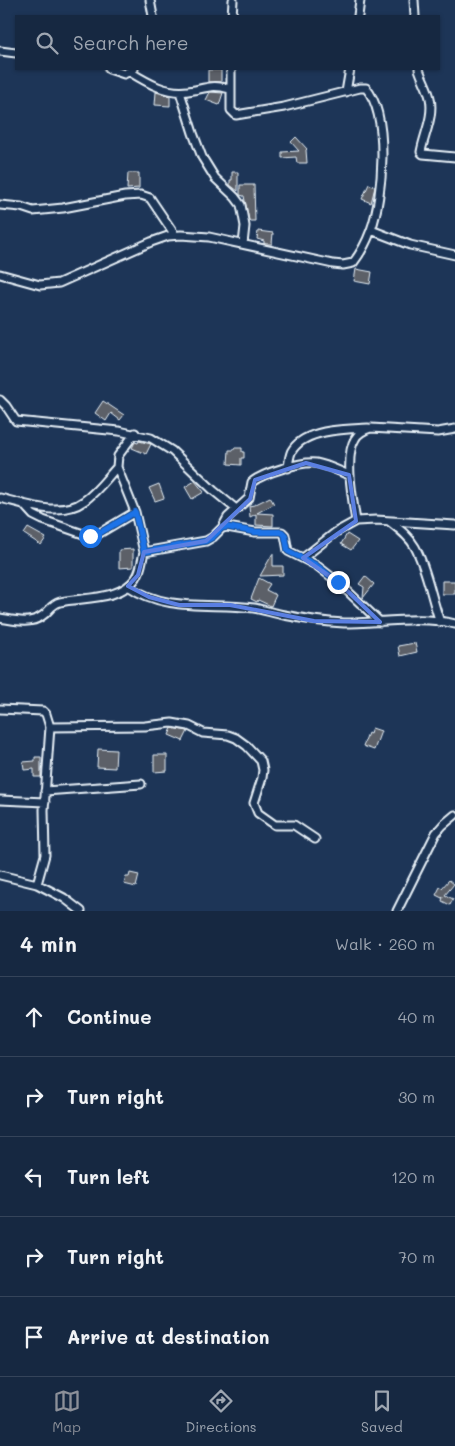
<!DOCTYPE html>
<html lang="en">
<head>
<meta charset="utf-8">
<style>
	body { margin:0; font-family:Mali,sans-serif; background:#1f3048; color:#f1f3f6 }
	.stop { position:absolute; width:15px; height:15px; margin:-11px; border:4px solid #1a73e8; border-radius:50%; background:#fff }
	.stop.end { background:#1a73e8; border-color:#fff; box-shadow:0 1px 5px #0008 }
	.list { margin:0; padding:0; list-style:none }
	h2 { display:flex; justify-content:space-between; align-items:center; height:65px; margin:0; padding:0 20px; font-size:21px }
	h2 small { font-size:16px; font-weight:400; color:#9ea6b1 }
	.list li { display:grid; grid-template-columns:32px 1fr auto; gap:15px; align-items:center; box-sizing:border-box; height:80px; padding:0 20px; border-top:1px solid #35445a }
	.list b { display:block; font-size:19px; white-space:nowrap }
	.list em { font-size:16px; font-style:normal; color:#9ea6b1 }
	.icon { flex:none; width:28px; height:28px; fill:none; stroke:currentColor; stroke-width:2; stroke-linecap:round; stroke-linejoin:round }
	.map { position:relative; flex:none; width:455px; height:911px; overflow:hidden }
	.search { position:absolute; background:#162841; box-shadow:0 1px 4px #0004; left:15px; right:15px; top:15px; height:55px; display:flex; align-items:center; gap:12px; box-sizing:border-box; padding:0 18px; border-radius:0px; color:#9ea6b1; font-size:19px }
	.sheet { height:465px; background:#162841 }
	nav { display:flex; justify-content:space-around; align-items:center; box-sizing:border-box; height:70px; border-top:1px solid #35445a; background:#162841; font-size:14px; color:#9ea6b1 }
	nav a { display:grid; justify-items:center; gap:2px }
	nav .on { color:#8c9099 }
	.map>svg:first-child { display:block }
</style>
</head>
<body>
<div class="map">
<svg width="455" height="911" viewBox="0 0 455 911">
	<rect width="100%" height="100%" fill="#1d3557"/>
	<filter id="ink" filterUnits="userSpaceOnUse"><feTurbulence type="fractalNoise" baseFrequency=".02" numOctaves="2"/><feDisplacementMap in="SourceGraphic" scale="10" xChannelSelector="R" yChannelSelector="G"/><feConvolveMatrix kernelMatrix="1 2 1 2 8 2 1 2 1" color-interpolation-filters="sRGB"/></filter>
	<g filter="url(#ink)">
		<path fill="#5c6067" stroke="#e8f1f8" d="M208 70H221V82H208Z
			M156 92 170 96V106L155 105Z
			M210 92 223 93 219 105 206 100Z
			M296 137 307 149 306 150 307 163H297L296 157 282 158V152L299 151 291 142Z
			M232 172H238V191L230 185V180H232Z
			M128 173H139V188L127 189Z
			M369 184 375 187 371 203 362 199Z
			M240 185H254L255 221H249L244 196 240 195Z
			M258 231 273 233 272 244H264V241L257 239Z
			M356 269 372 272 370 284 354 281Z
			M103 401 124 415 120 420 111 413 106 421 95 413Z
			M139 441 151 444 146 454 132 448 135 442 138 443Z
			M234 448H242V452H244V458H241V465L228 464 229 450H234Z
			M195 481 204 492 192 499 185 487Z
			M159 484 164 498 155 501 149 488Z
			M270 497 274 504 257 513 273 514V526L256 525V514L250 517 249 506 254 505Z
			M28 528 46 538 41 545 24 534Z
			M347 534 358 541 351 550 341 544Z
			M133 549V567L119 568V550Z
			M273 553V566H283V575L260 576Z
			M365 576 374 584 363 598 364 587 359 584Z
			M259 578 270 584 266 590 276 595 271 606 258 600 257 602 251 599Z
			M442 581H455V594H442Z
			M415 643 417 652 400 656 398 646Z
			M172 728 188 731 183 741 169 735Z
			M372 728 381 731 374 750 363 746 368 733 370 734Z
			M98 749 116 750 115 768 97 767Z
			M154 755H167V771L154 772Z
			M35 757H41V777H34V769L24 770 23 762 35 761Z
			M130 873 139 875 136 887 124 884 126 877H129Z
			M449 880 454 884 445 895 453 899 450 905 442 901 443 897 442 898 436 895 440 887 442 888Z"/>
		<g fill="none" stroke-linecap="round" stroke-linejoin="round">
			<g stroke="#e8f1f8" stroke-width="11">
				<path id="street" d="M150 0 153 16
					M414 0 415 16
					M232 16 233 0
					M358 16 360 0
					M0 51 16 53
					M109 69 124 74 134 69
					M419 69C422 79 428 88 430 98 434 117 424 134 421 152L423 154 455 157
					M130 72C148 83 166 94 188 91 208 89 209 83 230 89
					M180 92 193 133 202 157 215 178 235 197 241 205 245 226 243 244
					M346 92 350 69
					M0 205 21 207 33 211 63 208 125 196 141 195 150 198 175 235
					M371 230 410 245 455 255
					M0 274 40 285 59 283 151 242 168 236 181 235 209 237 333 264 343 265 353 263C360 254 367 241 371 230 383 197 390 116 366 88H360L284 107 236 115 231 110V69
					M0 400 6 406 16 421 119 431 151 438 172 451 214 491 236 509
					M135 433 118 456 117 467 135 512 144 552
					M288 468C289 462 289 454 293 449 307 429 346 429 368 428
					M0 498C25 504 61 518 84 501 97 492 107 478 117 467
					M23 504 33 515 43 520 89 536 98 534 135 512
					M356 521C353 502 344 456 355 439 358 433 364 430 371 428L438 432 455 429
					M390 522C399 529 409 536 415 547 427 569 431 597 440 622
					M222 528 228 517 249 498 252 482C263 473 302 461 316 463 327 465 339 471 349 475
					M303 558 336 532 356 521 376 520 455 525
					M128 586C168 613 210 602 254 608 264 610 274 613 284 615 304 619 324 622 344 623 379 623 422 615 455 624
					M0 618C13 620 30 625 42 616 49 612 51 604 60 602 83 597 120 601 136 578 141 571 142 560 144 552L206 541 213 537 222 528 227 527 255 532H282L285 535 288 551 316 565 338 582 380 622
					M0 709 43 711 46 714 50 727 44 810 45 855 37 884
					M50 727 145 726 172 723 189 726 203 733 228 735 236 738 247 746 261 761 263 770 262 778 254 803 258 813 275 825H294L315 839
					M45 791 141 784
					M0 800 45 802
					M0 875 37 884 64 898 81 911
					M397 911 436 833 443 825 455 815"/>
			</g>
			<use href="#street" stroke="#1d3557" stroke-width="7"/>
		</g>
	</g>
	<g fill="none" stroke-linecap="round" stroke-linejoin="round" filter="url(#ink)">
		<path stroke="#1a73e8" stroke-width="6" d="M90 536 98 534 135 512 144 552 206 541 213 537 222 528 227 527 255 532H282L285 535 288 551 316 565 338 582"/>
	</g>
	<path fill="none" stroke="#5a7fe2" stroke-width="4" stroke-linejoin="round" d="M306 463 349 475 356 521 303 558 338 582 380 622 314 621 230 605H179L149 597 128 586 138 575 144 552 206 541 250 499 255 480Z"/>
</svg>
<div class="stop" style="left:90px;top:536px"></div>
<div class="stop end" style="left:338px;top:582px"></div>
<div class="search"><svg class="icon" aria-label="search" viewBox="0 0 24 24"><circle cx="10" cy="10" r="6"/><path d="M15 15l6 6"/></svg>Search here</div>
</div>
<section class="sheet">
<h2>4 min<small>Walk · 260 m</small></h2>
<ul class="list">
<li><svg class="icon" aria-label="ahead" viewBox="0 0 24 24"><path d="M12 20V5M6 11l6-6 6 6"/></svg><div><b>Continue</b></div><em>40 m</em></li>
<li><svg class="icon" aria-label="right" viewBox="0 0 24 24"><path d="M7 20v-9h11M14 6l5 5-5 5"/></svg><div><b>Turn right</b></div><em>30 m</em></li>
<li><svg class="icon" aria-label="left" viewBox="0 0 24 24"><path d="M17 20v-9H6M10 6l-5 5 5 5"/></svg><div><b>Turn left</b></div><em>120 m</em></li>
<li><svg class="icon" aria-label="right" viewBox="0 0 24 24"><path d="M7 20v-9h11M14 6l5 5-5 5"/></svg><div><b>Turn right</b></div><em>70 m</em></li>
<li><svg class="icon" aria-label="arrive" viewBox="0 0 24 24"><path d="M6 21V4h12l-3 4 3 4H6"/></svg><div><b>Arrive at destination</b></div></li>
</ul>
</section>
<nav>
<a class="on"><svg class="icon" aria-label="map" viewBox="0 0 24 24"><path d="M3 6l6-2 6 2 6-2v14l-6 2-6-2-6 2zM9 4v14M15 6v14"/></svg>Map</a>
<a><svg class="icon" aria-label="directions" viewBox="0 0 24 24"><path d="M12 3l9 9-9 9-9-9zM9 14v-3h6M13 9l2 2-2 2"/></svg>Directions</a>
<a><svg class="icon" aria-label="saved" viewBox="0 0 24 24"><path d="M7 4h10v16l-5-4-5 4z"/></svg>Saved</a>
</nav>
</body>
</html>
